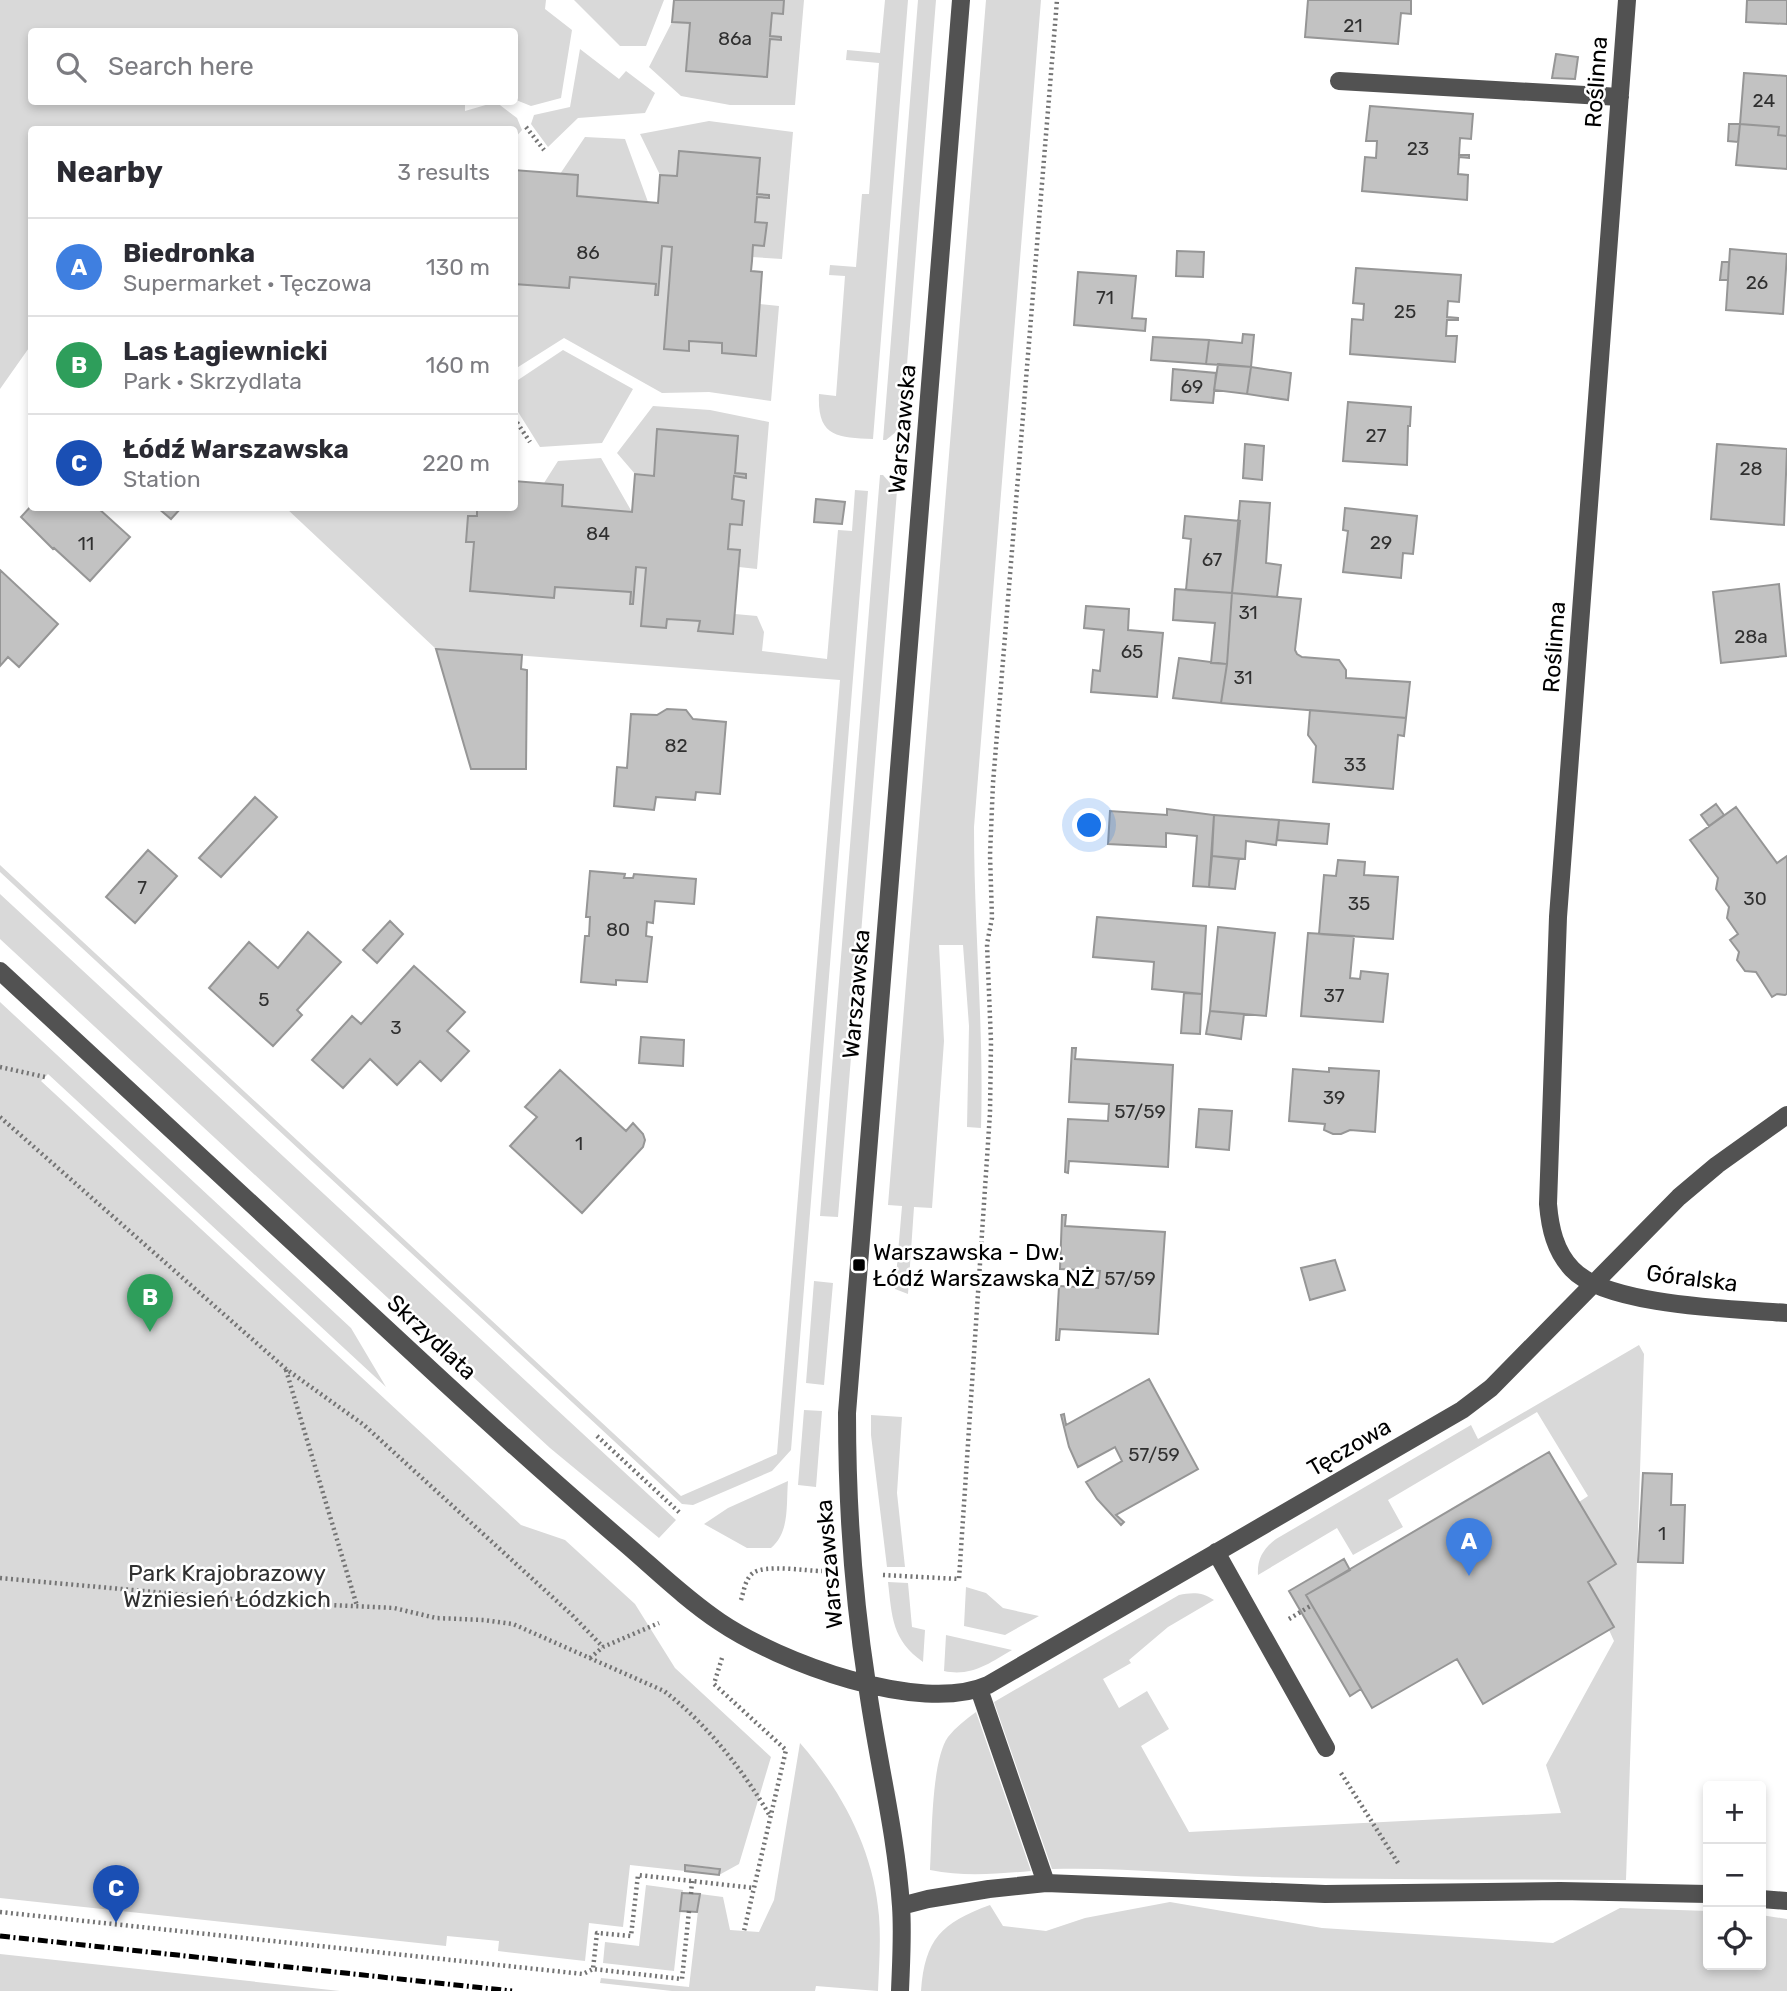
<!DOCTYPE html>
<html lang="en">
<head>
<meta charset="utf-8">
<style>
	body { margin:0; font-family:Rubik,sans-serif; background:#f7f7f7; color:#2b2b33 }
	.controls { position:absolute; right:21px; bottom:21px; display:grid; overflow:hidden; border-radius:7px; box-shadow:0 4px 10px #0003 }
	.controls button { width:63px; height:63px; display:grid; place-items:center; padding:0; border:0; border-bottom:2px solid #e1e1e2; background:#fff; color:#2b2b33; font:35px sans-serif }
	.you { position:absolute; left:1090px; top:826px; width:24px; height:24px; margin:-18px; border:5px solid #fff; border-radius:50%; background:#1a73e8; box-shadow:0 0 0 10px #1a73e833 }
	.badge { display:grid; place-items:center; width:46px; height:46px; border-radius:50%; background:#0b8043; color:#fff; font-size:23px; font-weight:700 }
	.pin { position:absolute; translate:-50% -58px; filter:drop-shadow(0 2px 4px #0008) }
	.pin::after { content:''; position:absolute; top:37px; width:24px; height:21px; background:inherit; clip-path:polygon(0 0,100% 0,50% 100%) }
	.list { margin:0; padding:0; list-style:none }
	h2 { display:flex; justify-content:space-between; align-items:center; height:91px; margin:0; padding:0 28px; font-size:30px }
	h2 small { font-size:23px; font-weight:400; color:#7c7c81 }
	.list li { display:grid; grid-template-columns:46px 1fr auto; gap:21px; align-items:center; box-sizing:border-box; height:98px; padding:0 28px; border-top:2px solid #e1e1e2 }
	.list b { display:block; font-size:26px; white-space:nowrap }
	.list p { margin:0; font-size:23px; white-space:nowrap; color:#7c7c81 }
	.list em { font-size:23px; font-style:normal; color:#7c7c81 }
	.icon { flex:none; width:38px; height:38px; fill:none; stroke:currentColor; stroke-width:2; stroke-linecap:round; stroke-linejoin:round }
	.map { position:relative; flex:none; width:1787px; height:1991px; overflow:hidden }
	.search { position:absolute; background:#fff; box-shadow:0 4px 10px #0003; left:28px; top:28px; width:490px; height:77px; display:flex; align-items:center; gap:18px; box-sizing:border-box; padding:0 24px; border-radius:7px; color:#7c7c81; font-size:26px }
	.panel { position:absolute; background:#fff; box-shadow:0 4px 10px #0003; left:28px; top:126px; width:490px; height:385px; border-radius:7px }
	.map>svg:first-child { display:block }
</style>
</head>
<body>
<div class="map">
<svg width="1787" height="1991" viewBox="0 0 1787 1991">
	<rect width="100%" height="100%" fill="#fff"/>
	<path fill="#d9d9d9" d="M0 0H546L545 9 572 30 561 98 531 106 516 100 515 96 514 32H32V102H465V111L496 102 517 118 522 130 515 138 514 130H32L31 345 0 389Z
		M574 0H664L646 46H620Z
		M784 0H804L795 105H730L681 96 649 67 672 22 690 23 686 71 767 77 770 39 781 40V37L770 36 772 13 783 14Z
		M885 0H908L873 439C837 437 817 437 819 394L836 396 845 276 829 275 830 265 856 267 862 194H869L879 63 846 60 847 50 880 53Z
		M918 0H936L902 427 886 440H883Z
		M986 0H1041L974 827C974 928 984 1028 981 1128L967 1127 969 1026 963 945H939L944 1041 932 1208 914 1207 908 1294 895 1289 902 1206 888 1205Z
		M580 49 619 79 626 71 655 93 645 113 578 118 548 147 531 124 534 115 570 107Z
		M709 121 793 132 782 259 752 257 753 245H764L767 224 755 222 757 197 769 198 768 195 757 194 760 158 680 151 677 176 660 175 640 134Z
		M585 137 625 139 648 202 577 196 578 175 560 174Z
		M662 246 672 247 664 349 688 351 689 341 722 343V353L756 356 760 304 779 306 771 401 709 392 662 393 564 338 515 369V284L569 288 570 277 656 284 655 295H658Z
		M563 350 633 389 602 443 540 447 515 407V382Z
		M653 406 710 410 769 422 757 569 739 567 740 550 728 549 730 524 742 525 744 501 732 499 734 476 746 478V474L735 473 657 429 654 476 635 474 617 453Z
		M601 458 632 512 562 506 563 485 544 483 558 461Z
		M880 475H883L897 491 838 1217 820 1216Z
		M855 490 868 491 791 1450 772 1471 693 1505 682 1504 0 872V865L681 1496 777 1454 840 680 436 649 286 508H477V516H468L466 541 474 542 471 591 554 598 555 587 631 592 630 604H633L636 567 646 568 641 626 665 628 667 619 700 621 699 630 733 633 735 614 757 616 764 632 762 651 827 659 838 530 852 531Z
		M0 894 676 1520 659 1538 550 1448 0 939Z
		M0 1002 351 1328 386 1387 48 1074 41 1081 521 1525 565 1540 635 1604 675 1668 771 1757 739 1864 719 1875V1868L686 1865 685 1871 630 1865 623 1927 589 1923 585 1961 498 1951 499 1941 447 1936 446 1946 0 1898Z
		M814 1281 833 1283 824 1385 806 1383Z
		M1639 1345 1644 1354 1626 1880C1505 1879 1385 1880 1264 1877 1194 1875 1123 1867 1052 1869L994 1702 1179 1595C1192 1592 1203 1592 1214 1600L1168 1627 1129 1660 1131 1663 1103 1679 1119 1708 1147 1691 1169 1729 1141 1746 1189 1832 1561 1813 1546 1765 1614 1641 1609 1630 1614 1627 1588 1582 1616 1564 1579 1502 1588 1496 1537 1412 1388 1500 1403 1527 1353 1555 1337 1528 1258 1575C1257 1559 1263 1549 1276 1539L1471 1425 1478 1439Z
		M804 1410 822 1411 816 1487 798 1485Z
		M871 1415 902 1417 897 1493 905 1567H887L871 1435Z
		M788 1481C786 1505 790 1532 771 1548H747L704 1524 728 1508Z
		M888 1582 908 1583 912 1627 925 1630 923 1662C892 1640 892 1617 888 1582Z
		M966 1587 986 1593 1003 1608 1039 1616 1005 1635 964 1626Z
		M946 1635 1012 1650C990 1663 971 1677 944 1671Z
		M976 1712 1031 1871C996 1874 964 1877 930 1870 932 1839 931 1761 948 1737 956 1727 966 1719 976 1712Z
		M800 1743C842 1791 874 1851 879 1916 881 1941 879 1966 878 1991L816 1986 815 1991H672L600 1983 601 1978 689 1987 700 1894 723 1897 730 1930 759 1932 774 1900Z
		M646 1885 683 1890 674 1971 603 1963 605 1942 639 1946Z
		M1170 1902 1322 1928 1553 1943 1620 1908 1708 1911V1965H1761V1915L1787 1919V1991H921C925 1939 941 1923 990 1905L1003 1926 1046 1931 1085 1918Z
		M0 1954 340 1991H0Z"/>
	<path fill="#c2c2c2" stroke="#969696" stroke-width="2" d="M674 0H784L783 14 772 13 770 36 781 37V40L770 39 767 77 686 71 690 23 672 22Z
		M1308 0H1411V14L1401 13 1398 44 1305 37Z
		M1747 0H1787V24L1746 22Z
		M1556 54 1578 57 1575 79 1552 78Z
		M1744 73 1787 76V136L1778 135 1779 127 1740 124Z
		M1370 106 1473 114 1471 139 1460 138 1459 155H1469V158L1459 157 1458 174 1468 175 1467 200 1362 191 1365 157 1376 158 1377 141H1366Z
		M1729 124H1740L1738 142 1728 141Z
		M1740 124 1779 127 1778 135 1787 136V169L1736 165Z
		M679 151 760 158 757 194 769 195V198L757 197 755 222 767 223 764 246 753 245 752 261 751 271 762 272 756 356 722 353V343L689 341V351L664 349 672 247 662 246 658 295H655L656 284 570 277 569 288 514 284V170L578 175 577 196 658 203 660 175 677 176Z
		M1730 249 1787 254 1783 314 1726 310Z
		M1177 251 1204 252 1203 277 1176 276Z
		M1722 262H1729L1728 280H1720Z
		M1356 268 1461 275 1459 302 1448 301 1447 317 1458 318V320H1447L1446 336H1457L1455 362 1350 354 1352 319 1363 320 1364 304 1353 303Z
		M1078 272 1136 276 1132 318 1146 319 1145 331 1074 325Z
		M1243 334 1254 335 1251 367 1206 364 1209 340 1242 343Z
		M1153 337 1209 340 1206 364 1151 360Z
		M1218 364 1251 367 1247 394 1214 390Z
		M1251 367 1291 373 1288 400 1247 394Z
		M1173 369 1216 373 1213 403 1171 400Z
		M1348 402 1411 407 1410 426H1408L1407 465 1343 461Z
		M657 429 738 436 735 473 746 474V478L734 476 732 499 744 501 742 525 730 524 728 549 740 550 733 634 698 631 700 621 667 619 666 628 641 626 646 568 636 567 633 604H630L631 592 555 587 554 598 470 591 474 542H466L468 516H477V508H514V481L563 485 562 506 632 512 635 474 654 476Z
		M1245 444 1264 446 1262 480 1243 478Z
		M1717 444 1787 449 1784 525 1711 519Z
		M816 499 845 502 842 524 814 522Z
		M1240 501 1270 503 1266 563 1281 565 1277 597 1232 593Z
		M32 505V508H98L130 537 90 581 54 548 53 549 21 517Z
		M158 508H181L171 519Z
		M1345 508 1417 516 1413 554 1403 553 1401 578 1343 572 1348 531 1343 530Z
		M1185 516 1240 521 1232 593 1186 590 1191 539 1183 538Z
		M0 570 58 624 19 667 8 657 0 666Z
		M1779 584 1786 656 1721 663 1713 592Z
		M1175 589 1232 593 1227 664 1211 663 1215 623 1173 620Z
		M1232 593 1301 599 1295 650 1297 654 1302 657 1339 660 1346 670V678L1410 682 1406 718 1221 703 1227 664Z
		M1086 606 1129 609 1128 630 1163 633 1157 697 1091 692 1093 670 1100 671 1104 630 1084 628Z
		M436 649 522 655 521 669 527 670 526 769H471Z
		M1179 658 1227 664 1221 703 1173 698Z
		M667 709 686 710 693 719 726 722 720 794 696 792 695 800 656 797 654 810 614 806 617 767 627 768 631 714 657 715Z
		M1310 710 1406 718 1404 736 1398 735 1393 789 1313 782 1316 746 1308 735Z
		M255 797 277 817 221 877 199 858Z
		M1716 804 1724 815 1709 826 1701 815Z
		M1736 807 1777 863 1787 856V994L1785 995 1777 994 1772 997 1756 972 1745 971 1737 960 1739 952 1730 940 1738 934 1727 918 1729 907 1716 889 1718 878 1690 840Z
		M1167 809 1214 815 1209 887 1193 886 1197 836 1166 833V847L1108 844 1110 811 1167 815Z
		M1214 815 1279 820 1276 845 1246 841 1245 859 1212 856Z
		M1279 820 1329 824 1327 844 1277 840Z
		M148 850 177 876 135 923 106 897Z
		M1212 856 1239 859 1235 889 1209 887Z
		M1338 860 1365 862 1364 875 1398 877 1393 939 1319 934 1324 875 1336 876Z
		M590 871 625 874 624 878H633L634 874 696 879 694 904 655 901 653 923 647 922 646 936 652 937 647 982 616 980V985L581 982 585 936H589L590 917H586Z
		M1097 917 1206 926 1202 994 1152 989 1154 962 1093 957Z
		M390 921 403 934 377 963 363 950Z
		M1218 927 1275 933 1266 1016 1210 1011Z
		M308 932 341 962 297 1010 302 1015 273 1046 209 988 249 942 278 968Z
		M1308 933 1354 936 1350 978 1360 979 1361 971 1388 974 1383 1022 1301 1016Z
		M414 966 465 1012 447 1031 469 1051 441 1081 420 1061 397 1085 370 1059 343 1088 312 1060 352 1016 361 1024Z
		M1184 993 1202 994 1200 1034 1181 1033Z
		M1210 1011 1244 1014 1241 1039 1206 1034Z
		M641 1037 684 1040 683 1066 639 1063Z
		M1072 1048H1076L1075 1059 1173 1065 1168 1167 1069 1161 1068 1173 1065 1172 1068 1119 1108 1121 1109 1104 1069 1102Z
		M1329 1068 1379 1071 1375 1132 1350 1130 1341 1134H1333L1324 1130 1325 1124 1289 1121 1293 1069 1329 1072Z
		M560 1070 626 1131 633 1123 643 1134 645 1140 643 1147 582 1213 510 1146 537 1117 525 1107Z
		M1199 1109 1232 1111 1229 1150 1196 1147Z
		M1062 1215H1066L1065 1226 1165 1232 1158 1334 1060 1329 1059 1340H1056L1059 1286 1098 1288 1100 1271 1060 1269Z
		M1335 1260 1345 1290 1310 1300 1301 1268Z
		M1149 1379 1198 1469 1116 1515 1124 1522 1121 1525 1097 1499 1086 1482 1122 1461 1115 1447 1078 1467 1069 1447 1061 1415 1064 1414 1066 1425Z
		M1549 1452 1616 1564 1588 1582 1614 1627 1483 1704 1457 1659 1372 1708 1306 1595Z
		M1643 1473 1672 1474 1671 1505H1685L1683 1563 1638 1562Z
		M1344 1559 1350 1570 1306 1595 1361 1689 1350 1696 1289 1591Z
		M685 1865 720 1869 719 1875 685 1871Z
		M682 1893 700 1894 697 1912 680 1911Z"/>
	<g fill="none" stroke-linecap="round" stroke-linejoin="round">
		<path stroke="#747474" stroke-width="4.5" stroke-dasharray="2 3.5" stroke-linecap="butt" d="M526 127 544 150
			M514 418 530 442
			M0 1067 45 1077
			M0 1117 286 1369 364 1425 572 1615 603 1647
			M286 1370 357 1606
			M597 1436 681 1514
			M883 1575 959 1579 990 1113 991 1042 987 944 992 918 990 855 993 783 1057 0
			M0 1578 265 1602 394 1608 436 1618 484 1620 513 1624 664 1691C706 1723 743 1770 770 1816
			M741 1600C744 1591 745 1579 753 1573 765 1564 806 1571 822 1571
			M1289 1619 1312 1605
			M590 1658 603 1647 659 1623
			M722 1658 714 1684 786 1750 744 1931
			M1341 1773 1398 1863
			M691 1894 692 1881
			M689 1911 682 1979 593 1969 597 1933 631 1936 638 1875 754 1888
			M0 1912 583 1974 593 1969"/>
		<path stroke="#525252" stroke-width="18" d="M1627 0 1558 917 1548 1204C1550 1228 1555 1251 1572 1269 1606 1306 1736 1309 1787 1313
			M1339 81 1620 97
			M0 971C148 1108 296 1245 444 1382 505 1438 565 1492 628 1546 658 1572 687 1600 720 1622 779 1662 920 1715 988 1685L1462 1410 1491 1388 1679 1197 1717 1165 1787 1115
			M1216 1552 1326 1748
			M979 1689 1046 1883
			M1761 1899 1787 1901
			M901 1906 928 1899 989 1889 1046 1883 1325 1894 1560 1891 1708 1894
			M900 1991C901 1963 903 1934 901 1906 896 1831 877 1758 867 1684 853 1594 847 1504 847 1413L961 0"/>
		<path stroke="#000" stroke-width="5" stroke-dasharray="10 3.5 2 3.5" stroke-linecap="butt" d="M0 1936 512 1991"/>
	</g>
	<rect fill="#000" stroke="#fff" stroke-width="2.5" x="852" y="1258" width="14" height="14" rx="3.5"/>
	<g text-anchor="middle" stroke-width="5" stroke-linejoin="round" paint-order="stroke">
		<g font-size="19" fill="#303030">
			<text x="1353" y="32">21</text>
			<text x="735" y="45">86a</text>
			<text x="1764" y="107">24</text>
			<text x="1418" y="155">23</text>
			<text x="588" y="259">86</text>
			<text x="1757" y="289">26</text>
			<text x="1105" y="304">71</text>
			<text x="1405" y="318">25</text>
			<text x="1192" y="393">69</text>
			<text x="1376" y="442">27</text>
			<text x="1751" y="475">28</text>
			<text x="598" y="540">84</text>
			<text x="1381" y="549">29</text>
			<text x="86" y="550">11</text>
			<text x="1212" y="566">67</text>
			<text x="1248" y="619">31</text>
			<text x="1751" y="643">28a</text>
			<text x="1132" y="658">65</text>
			<text x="1243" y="684">31</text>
			<text x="676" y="752">82</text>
			<text x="1355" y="771">33</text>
			<text x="142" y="894">7</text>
			<text x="1755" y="905">30</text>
			<text x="1359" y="910">35</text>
			<text x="618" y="936">80</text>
			<text x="1334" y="1002">37</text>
			<text x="264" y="1006">5</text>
			<text x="396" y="1034">3</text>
			<text x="1334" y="1104">39</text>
			<text x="1140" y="1118">57/59</text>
			<text x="579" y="1150">1</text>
			<text x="1130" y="1285">57/59</text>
			<text x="1154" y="1461">57/59</text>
			<text x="1662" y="1540">1</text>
		</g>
		<g font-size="23" fill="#000" stroke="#fff">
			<text transform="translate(1596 82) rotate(-86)" y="8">Roślinna</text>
			<text transform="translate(902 429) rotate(-85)" y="8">Warszawska</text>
			<text transform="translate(1554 647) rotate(-86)" y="8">Roślinna</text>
			<text transform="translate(856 994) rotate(-85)" y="8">Warszawska</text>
			<text transform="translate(1692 1278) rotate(7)" y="8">Góralska</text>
			<text transform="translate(432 1337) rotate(43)" y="8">Skrzydlata</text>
			<text transform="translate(1349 1447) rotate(-30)" y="8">Tęczowa</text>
			<text transform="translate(829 1564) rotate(-95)" y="8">Warszawska</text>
		</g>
		<g font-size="23" fill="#000" stroke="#fff" text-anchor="start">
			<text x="873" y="1260">Warszawska - Dw.<tspan x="873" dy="26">Łódź Warszawska NŻ</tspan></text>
		</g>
		<g font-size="23" fill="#303030" stroke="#fff">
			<text x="227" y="1581">Park Krajobrazowy<tspan x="227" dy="26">Wzniesień Łódzkich</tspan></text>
		</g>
	</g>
</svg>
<div class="controls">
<button>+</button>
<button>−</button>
<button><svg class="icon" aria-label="locate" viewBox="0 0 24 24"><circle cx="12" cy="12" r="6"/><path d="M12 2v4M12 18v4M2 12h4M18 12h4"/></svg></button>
</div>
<div class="you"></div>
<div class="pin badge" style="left:1469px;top:1576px;background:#3f7fe0">A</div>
<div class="pin badge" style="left:150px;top:1332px;background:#2e9e5b">B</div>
<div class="pin badge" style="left:116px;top:1923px;background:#1a4fb4">C</div>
<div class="search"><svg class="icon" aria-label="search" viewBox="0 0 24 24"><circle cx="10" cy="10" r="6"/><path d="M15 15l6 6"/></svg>Search here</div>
<section class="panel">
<h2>Nearby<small>3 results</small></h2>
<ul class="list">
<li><span class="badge" style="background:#3f7fe0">A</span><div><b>Biedronka</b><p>Supermarket · Tęczowa</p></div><em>130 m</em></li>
<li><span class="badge" style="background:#2e9e5b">B</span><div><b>Las Łagiewnicki</b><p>Park · Skrzydlata</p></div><em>160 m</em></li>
<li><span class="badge" style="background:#1a4fb4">C</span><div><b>Łódź Warszawska</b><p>Station</p></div><em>220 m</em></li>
</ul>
</section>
</div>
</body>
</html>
